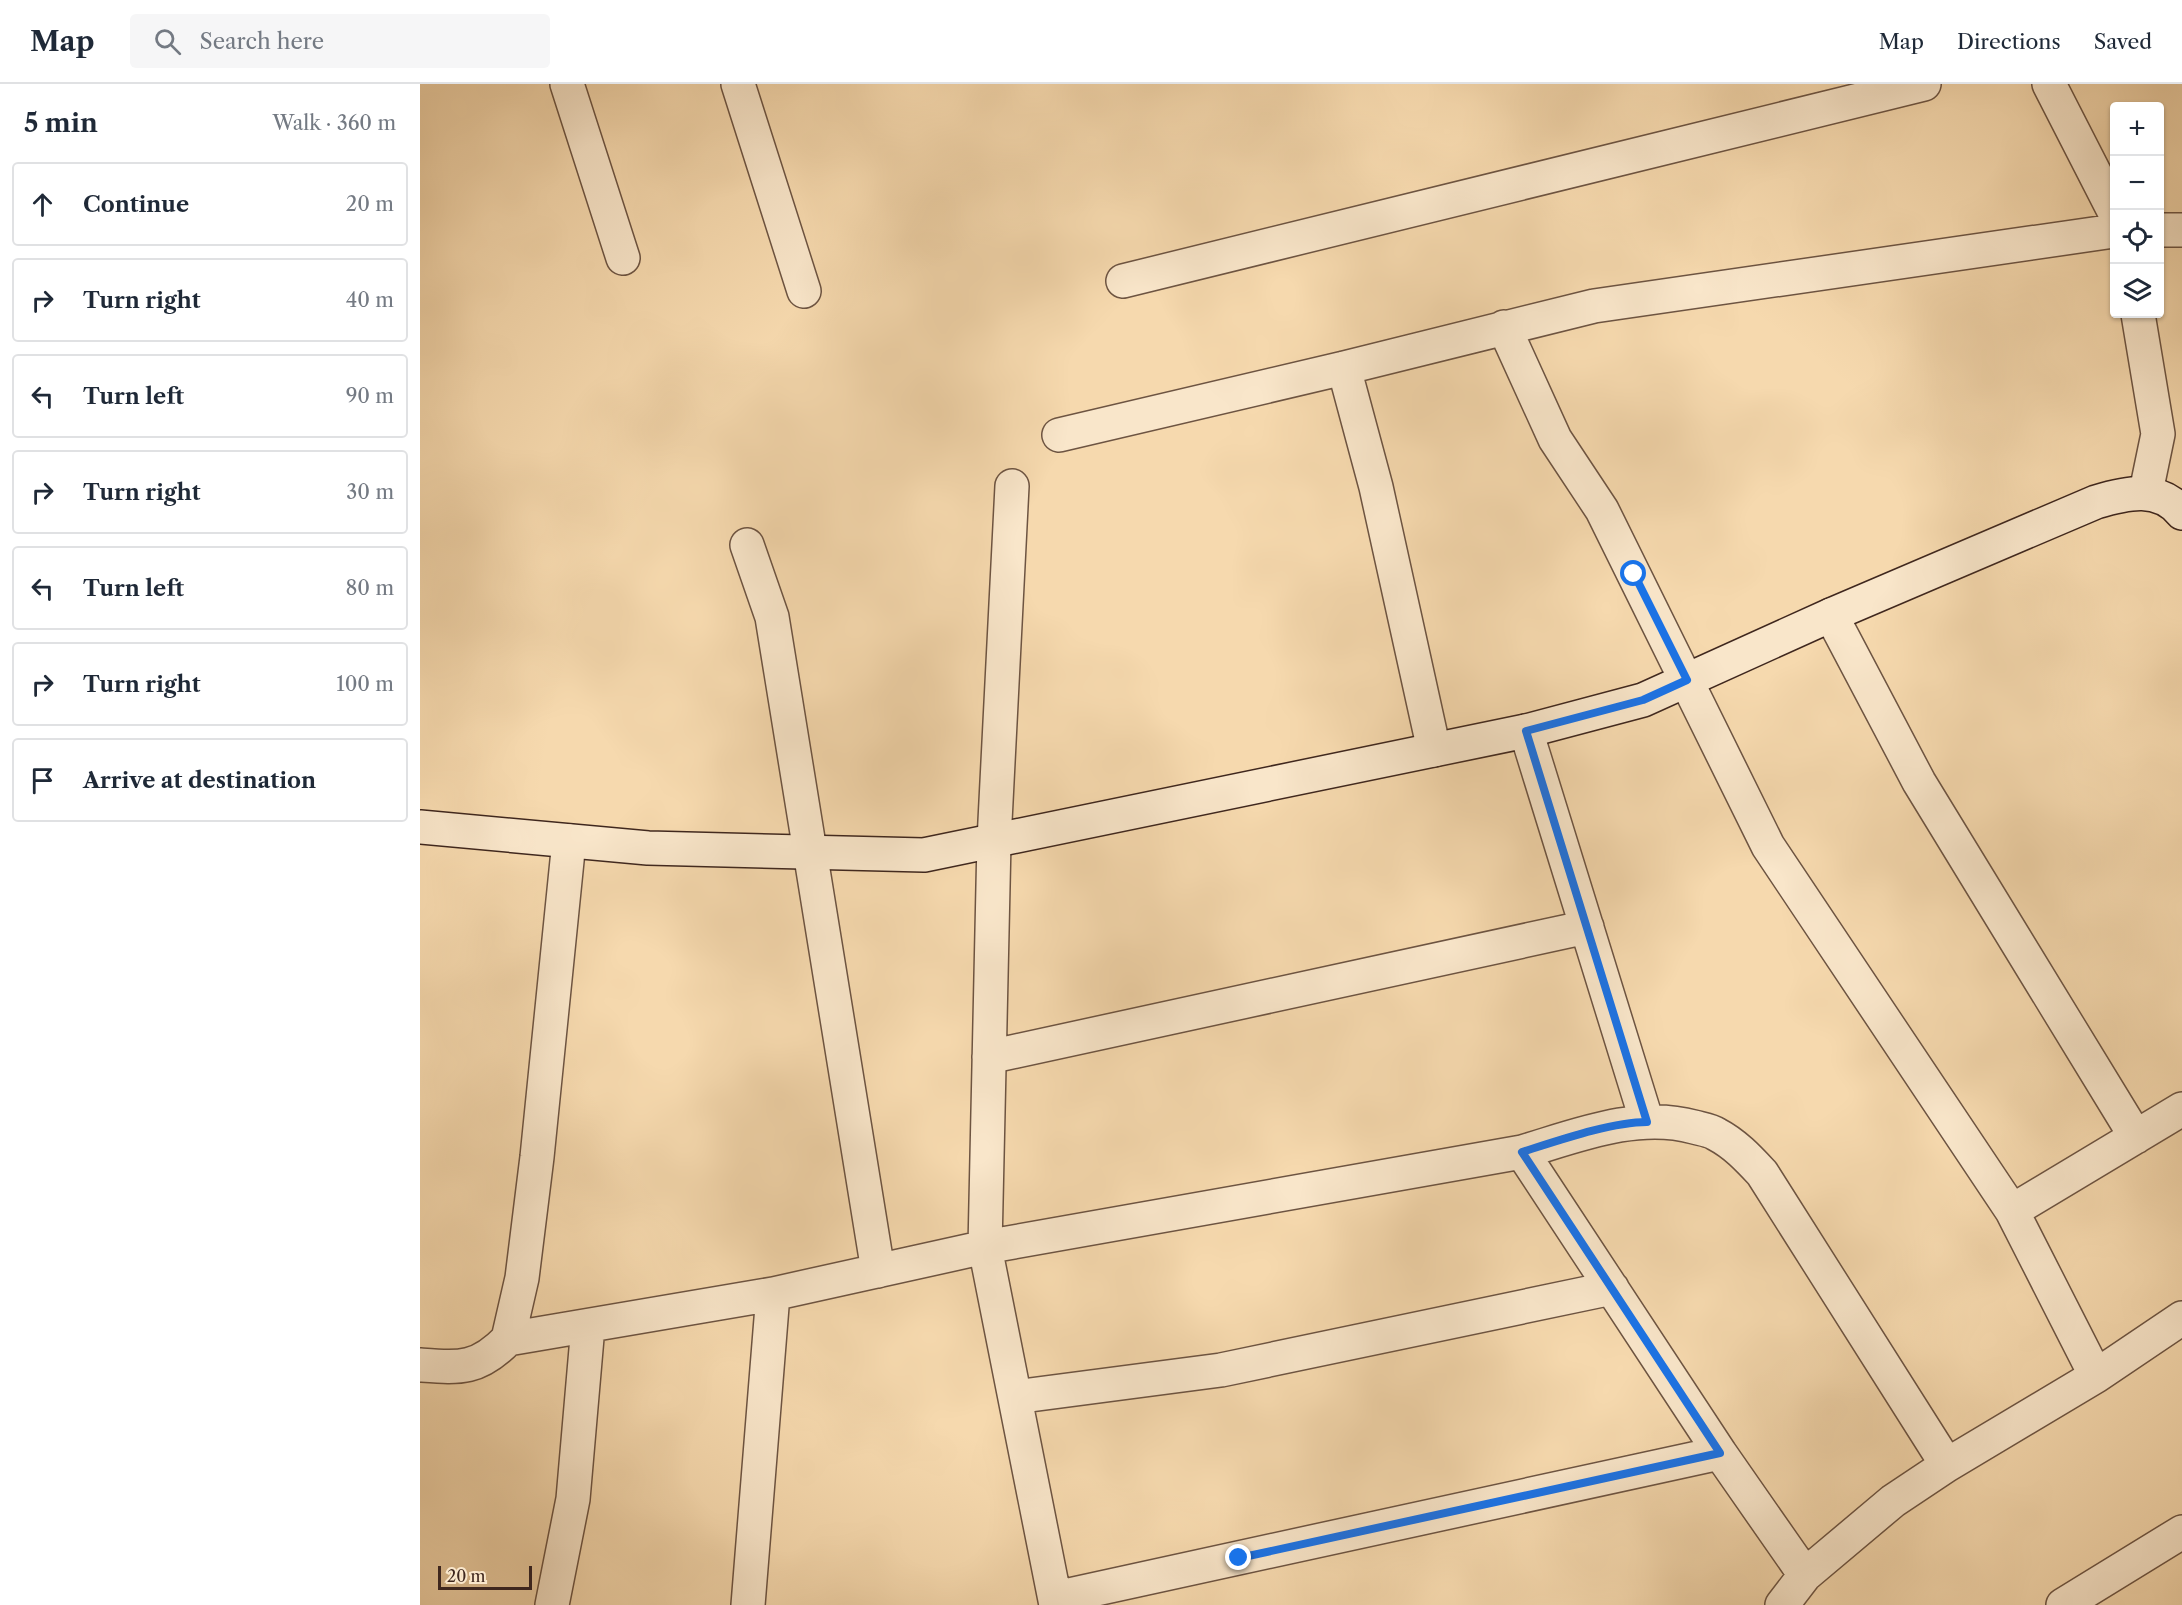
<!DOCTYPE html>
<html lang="en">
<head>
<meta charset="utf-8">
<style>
	body { margin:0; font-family:"Libre Caslon Text",serif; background:#f6f6f7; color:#1f2937 }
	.controls { position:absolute; right:18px; top:18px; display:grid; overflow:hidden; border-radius:6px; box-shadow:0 2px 4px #0004 }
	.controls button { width:54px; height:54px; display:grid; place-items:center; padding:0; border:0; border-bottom:2px solid #e0e1e3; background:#fff; color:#1f2937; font:30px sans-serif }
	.scale { position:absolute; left:18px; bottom:15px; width:94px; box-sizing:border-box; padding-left:6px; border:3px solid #3f271e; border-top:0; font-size:16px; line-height:21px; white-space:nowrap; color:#3f271e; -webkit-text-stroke:4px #f9e6ca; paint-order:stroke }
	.stop { position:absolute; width:18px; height:18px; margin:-14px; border:4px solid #1a73e8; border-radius:50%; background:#fff }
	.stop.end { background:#1a73e8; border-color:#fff; box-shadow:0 2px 6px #0008 }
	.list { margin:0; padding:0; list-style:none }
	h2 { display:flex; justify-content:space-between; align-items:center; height:78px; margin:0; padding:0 24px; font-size:26px }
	h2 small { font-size:20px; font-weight:400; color:#747a83 }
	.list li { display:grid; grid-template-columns:39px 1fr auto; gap:18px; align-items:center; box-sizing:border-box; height:84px; margin:0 12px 12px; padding:0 12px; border:2px solid #e0e1e3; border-radius:6px }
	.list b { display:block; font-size:22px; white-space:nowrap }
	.list em { font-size:20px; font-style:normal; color:#747a83 }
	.icon { flex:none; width:33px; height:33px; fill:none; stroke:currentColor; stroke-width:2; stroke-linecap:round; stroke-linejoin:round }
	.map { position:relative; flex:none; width:1762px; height:1521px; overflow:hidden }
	header { display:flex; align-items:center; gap:36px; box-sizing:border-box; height:84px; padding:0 30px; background:#fff; border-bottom:2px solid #e0e1e3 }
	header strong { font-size:28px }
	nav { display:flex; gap:33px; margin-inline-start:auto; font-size:21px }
	.search { width:420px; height:54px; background:#f6f6f7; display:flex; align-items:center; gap:15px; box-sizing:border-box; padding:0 21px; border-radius:6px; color:#747a83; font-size:22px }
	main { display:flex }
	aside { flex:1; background:#fff }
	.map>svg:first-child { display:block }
</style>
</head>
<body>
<header>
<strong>Map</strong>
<div class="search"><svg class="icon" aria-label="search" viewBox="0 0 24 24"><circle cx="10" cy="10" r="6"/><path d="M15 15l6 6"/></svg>Search here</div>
<nav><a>Map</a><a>Directions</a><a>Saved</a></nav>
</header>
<main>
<aside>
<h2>5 min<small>Walk · 360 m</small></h2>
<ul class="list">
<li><svg class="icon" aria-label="ahead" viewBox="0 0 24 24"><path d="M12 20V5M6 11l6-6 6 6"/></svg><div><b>Continue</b></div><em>20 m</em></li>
<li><svg class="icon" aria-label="right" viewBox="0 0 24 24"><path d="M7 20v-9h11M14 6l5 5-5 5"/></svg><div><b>Turn right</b></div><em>40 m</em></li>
<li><svg class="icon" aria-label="left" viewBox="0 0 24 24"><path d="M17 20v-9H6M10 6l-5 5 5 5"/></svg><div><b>Turn left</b></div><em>90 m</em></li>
<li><svg class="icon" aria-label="right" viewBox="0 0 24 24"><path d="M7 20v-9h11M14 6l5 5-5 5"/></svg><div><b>Turn right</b></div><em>30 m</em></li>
<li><svg class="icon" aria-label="left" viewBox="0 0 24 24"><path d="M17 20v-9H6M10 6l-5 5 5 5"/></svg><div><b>Turn left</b></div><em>80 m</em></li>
<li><svg class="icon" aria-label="right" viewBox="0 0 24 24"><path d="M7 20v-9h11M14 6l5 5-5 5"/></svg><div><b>Turn right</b></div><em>100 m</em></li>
<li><svg class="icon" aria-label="arrive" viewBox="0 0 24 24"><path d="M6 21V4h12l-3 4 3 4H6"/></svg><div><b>Arrive at destination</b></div></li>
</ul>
</aside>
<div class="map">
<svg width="1762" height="1521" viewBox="0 0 1762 1521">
	<rect width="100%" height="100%" fill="#f6d9ae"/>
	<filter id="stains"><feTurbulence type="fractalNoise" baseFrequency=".00333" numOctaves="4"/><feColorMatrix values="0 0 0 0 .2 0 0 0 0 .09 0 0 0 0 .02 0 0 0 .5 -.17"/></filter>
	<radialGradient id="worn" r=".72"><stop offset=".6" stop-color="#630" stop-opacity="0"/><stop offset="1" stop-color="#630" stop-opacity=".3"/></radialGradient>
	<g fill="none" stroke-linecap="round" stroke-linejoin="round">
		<g stroke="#6d5442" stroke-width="36">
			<path id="street" d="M147 0 203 174
				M318 0 384 207
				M1629 0 1694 127
				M1740 146H1762
				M703 197 1504 0
				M1718 230 1738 350 1726 408
				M1084 243 1135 355 1182 426 1348 762 1592 1127
				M924 284 956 403 1014 666
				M639 351 924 284 1174 222 1694 147
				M592 402 574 757 565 1163 636 1521
				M327 461 352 533 458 1187
				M1411 531 1499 698 1716 1053
				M1106 647 1227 1038
				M569 973 1167 843
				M1102 1068 1300 1369 1385 1491
				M88 1255 102 1194 117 1073 149 757
				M0 1281C40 1284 58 1286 88 1255L353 1210
				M1676 1292 1592 1127 1762 1025
				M595 1313 801 1286 1192 1204
				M635 1514 1300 1369
				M132 1521 153 1415 168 1242
				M328 1521 353 1210 565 1163 1102 1068C1156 1052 1217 1027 1274 1043 1281 1045 1290 1046 1296 1050 1315 1060 1328 1074 1342 1089L1527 1381
				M1362 1521 1385 1491 1473 1417 1527 1381 1676 1292 1762 1234
				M1643 1521 1762 1448"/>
		</g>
		<g stroke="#3f271e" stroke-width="36">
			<path id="secondary" d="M0 743 228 764 504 771 1106 647 1223 616 1411 531 1676 418C1707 409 1739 401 1762 429"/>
		</g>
		<use href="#street" stroke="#f9e6ca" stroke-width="33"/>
		<use href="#secondary" stroke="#f9e6ca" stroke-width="33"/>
	</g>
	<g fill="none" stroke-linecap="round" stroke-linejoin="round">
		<path stroke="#1a73e8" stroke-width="8" d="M819 1474 1300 1369 1102 1068C1137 1057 1191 1038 1227 1038L1106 647 1223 616 1267 596 1214 490"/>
	</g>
	<rect width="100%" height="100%" filter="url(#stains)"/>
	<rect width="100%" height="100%" fill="url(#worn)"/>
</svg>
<div class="controls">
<button>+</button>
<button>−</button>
<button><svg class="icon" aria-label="locate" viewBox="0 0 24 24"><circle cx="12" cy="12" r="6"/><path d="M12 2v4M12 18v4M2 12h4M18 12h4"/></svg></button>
<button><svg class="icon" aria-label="layers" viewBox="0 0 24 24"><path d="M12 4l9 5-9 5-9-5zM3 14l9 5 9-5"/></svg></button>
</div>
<div class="scale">20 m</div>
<div class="stop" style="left:1214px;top:490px"></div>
<div class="stop end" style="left:819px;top:1474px"></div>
</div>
</main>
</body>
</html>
